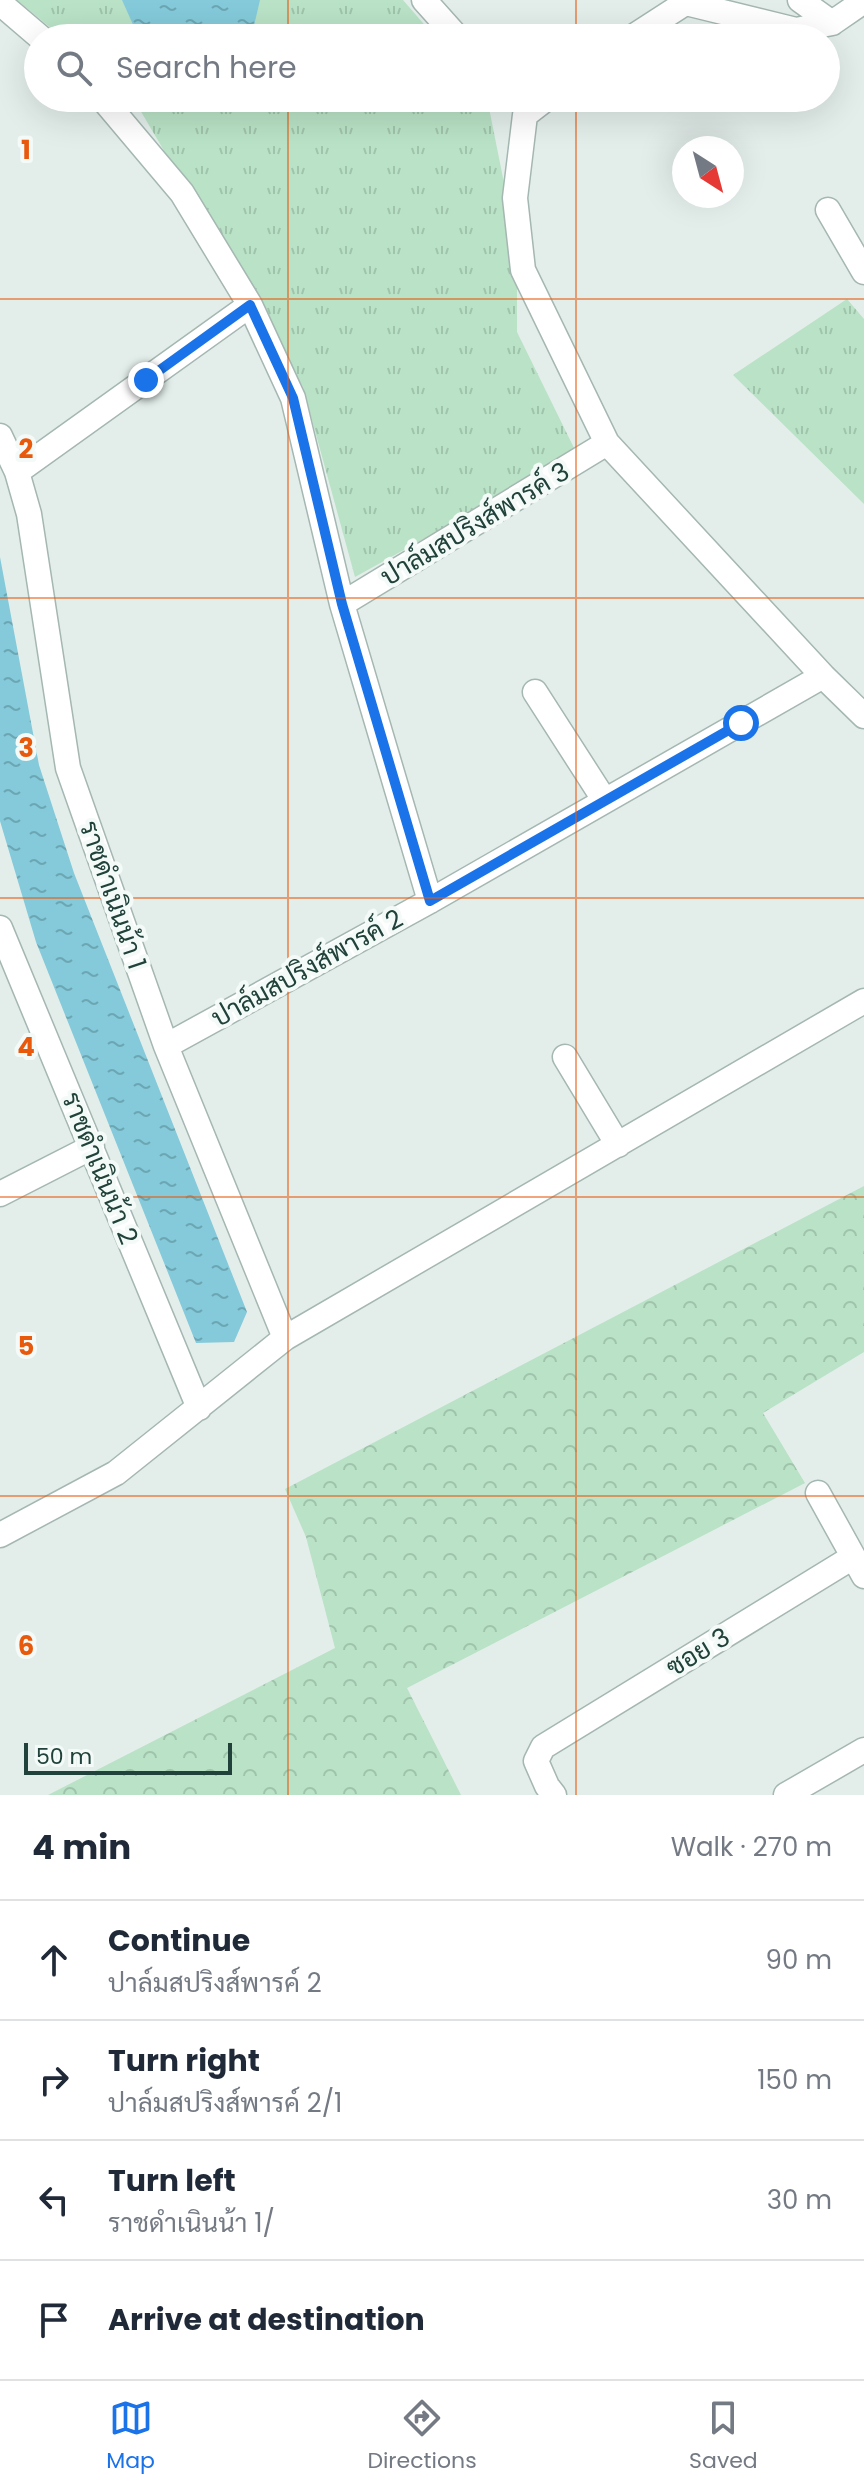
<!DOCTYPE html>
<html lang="en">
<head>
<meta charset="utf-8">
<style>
	body { margin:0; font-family:Poppins,Sarabun,sans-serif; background:#f6f6f7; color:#1f2937 }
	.compass { position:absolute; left:672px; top:136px; width:72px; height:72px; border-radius:50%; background:#fff; box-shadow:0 8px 32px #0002; rotate:144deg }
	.scale { position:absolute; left:24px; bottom:20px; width:208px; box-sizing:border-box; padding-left:8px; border:4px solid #20423a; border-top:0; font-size:22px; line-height:28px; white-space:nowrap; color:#20423a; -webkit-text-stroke:6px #f4faf7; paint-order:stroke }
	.stop { position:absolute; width:24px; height:24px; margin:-18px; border:6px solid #1a73e8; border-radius:50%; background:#fff }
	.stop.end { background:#1a73e8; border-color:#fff; box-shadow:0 2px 8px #0008 }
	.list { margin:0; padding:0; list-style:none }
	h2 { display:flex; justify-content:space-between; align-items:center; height:104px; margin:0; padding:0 32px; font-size:34px }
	h2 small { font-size:26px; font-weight:400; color:#747a83 }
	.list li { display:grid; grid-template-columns:52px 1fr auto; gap:24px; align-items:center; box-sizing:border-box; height:120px; padding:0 32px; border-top:2px solid #e0e1e3 }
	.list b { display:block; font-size:30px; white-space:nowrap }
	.list p { margin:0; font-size:26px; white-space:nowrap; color:#747a83 }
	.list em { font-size:26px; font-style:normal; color:#747a83 }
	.icon { flex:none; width:44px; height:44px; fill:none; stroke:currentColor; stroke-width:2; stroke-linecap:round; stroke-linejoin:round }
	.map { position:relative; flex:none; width:864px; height:1795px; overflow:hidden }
	.search { position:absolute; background:#fff; box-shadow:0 8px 32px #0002; left:24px; right:24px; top:24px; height:88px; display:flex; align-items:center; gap:20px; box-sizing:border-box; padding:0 28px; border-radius:44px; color:#747a83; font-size:30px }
	.sheet { height:584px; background:#fff }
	nav { display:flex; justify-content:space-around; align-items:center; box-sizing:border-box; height:112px; border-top:2px solid #e0e1e3; background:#fff; font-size:22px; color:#747a83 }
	nav a { display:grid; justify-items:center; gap:4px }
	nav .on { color:#1a73e8 }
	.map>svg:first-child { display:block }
</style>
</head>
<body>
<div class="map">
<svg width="864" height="1795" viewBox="0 0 864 1795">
	<defs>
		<pattern id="grass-tufts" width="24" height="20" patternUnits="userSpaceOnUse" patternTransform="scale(2)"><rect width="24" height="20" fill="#b9e2c6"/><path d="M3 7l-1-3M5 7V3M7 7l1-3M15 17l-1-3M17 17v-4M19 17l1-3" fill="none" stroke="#9fc3ab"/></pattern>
		<pattern id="forest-crowns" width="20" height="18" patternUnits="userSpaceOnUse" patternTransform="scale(2)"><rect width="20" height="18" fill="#b9e2c6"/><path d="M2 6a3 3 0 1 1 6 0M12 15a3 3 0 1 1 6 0" fill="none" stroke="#9fc3ab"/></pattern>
		<pattern id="water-ripples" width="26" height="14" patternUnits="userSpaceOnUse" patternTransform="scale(2)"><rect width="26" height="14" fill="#84cada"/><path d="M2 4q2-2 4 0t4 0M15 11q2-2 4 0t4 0" fill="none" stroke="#6ca6b2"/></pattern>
	</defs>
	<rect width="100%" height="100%" fill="#e3eeea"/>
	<path fill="url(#grass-tufts)" d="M17 0H403L436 38H63Z
		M133 98H487L517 248V332L577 454 355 577 303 387Z
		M847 299 864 319V504L733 375Z"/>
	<path fill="url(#forest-crowns)" d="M864 1186V1352L763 1413 805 1483 407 1688 461 1795H48L335 1648 306 1537 285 1489Z"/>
	<path fill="url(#water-ripples)" d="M122 0H260L253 30 241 38H139Z
		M0 557 39 765 74 873 247 1312 234 1342 196 1343 36 942 0 821Z"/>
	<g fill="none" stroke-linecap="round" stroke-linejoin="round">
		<g stroke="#a5b7b2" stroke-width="27">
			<path id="minor" d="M424 0 458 38
				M800 0 832 23
				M0 3 41 38
				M686 3 796 30 832 23 864 1
				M631 38 690 0
				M102 98 182 193 250 305 293 398 342 604 430 901
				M547 98 525 115 515 198 523 270 607 443 823 676 864 716
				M828 210 864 272
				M0 436 17 472 29 514 68 768 166 1046 285 1338
				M17 472 250 305
				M342 604 607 443
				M535 692 605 801
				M0 928 199 1408
				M166 1046 430 901 823 676
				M565 1057 618 1145
				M0 1194 92 1147
				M818 1493 864 1576
				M0 1535 116 1473 285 1338 864 1001
				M554 1795 547 1786 536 1761 543 1747 853 1557
				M786 1795 864 1750"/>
		</g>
		<use href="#minor" stroke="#fff" stroke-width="24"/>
	</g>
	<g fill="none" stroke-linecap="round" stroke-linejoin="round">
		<path stroke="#1a73e8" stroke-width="10" d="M146 380 250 305 293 398 342 604 430 901 741 723"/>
	</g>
	<path fill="none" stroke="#e8590c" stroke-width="2" stroke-opacity="0.55" d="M288 0V38M576 0V38M288 98V1795M576 98V1795M0 299H864M0 598H864M0 898H864M0 1197H864M0 1496H864"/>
	<g text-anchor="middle" stroke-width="8" stroke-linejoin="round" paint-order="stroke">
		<g font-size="26" fill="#20423a" stroke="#f4faf7">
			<text transform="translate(475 524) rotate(-31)" y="9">ปาล์มสปริงส์พารค์ 3</text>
			<text transform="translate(113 895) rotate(71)" y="9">ราชดำเนินน้า 1</text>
			<text transform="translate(307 968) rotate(-29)" y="9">ปาล์มสปริงส์พารค์ 2</text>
			<text transform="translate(100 1168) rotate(68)" y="9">ราชดำเนินน้า 2</text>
			<text transform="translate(698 1652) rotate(-31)" y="9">ซอย 3</text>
		</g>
	</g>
	<g font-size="26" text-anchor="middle" font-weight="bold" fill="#e8590c" stroke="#f4faf7" stroke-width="8" stroke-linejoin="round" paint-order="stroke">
		<text x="26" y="159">1</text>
		<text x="26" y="458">2</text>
		<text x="26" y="757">3</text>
		<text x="26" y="1056">4</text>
		<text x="26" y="1355">5</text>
		<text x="26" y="1655">6</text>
	</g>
</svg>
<svg class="compass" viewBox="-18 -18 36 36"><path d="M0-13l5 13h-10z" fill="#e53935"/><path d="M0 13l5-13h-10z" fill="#747a83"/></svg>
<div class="scale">50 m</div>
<div class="stop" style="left:741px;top:723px"></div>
<div class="stop end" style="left:146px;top:380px"></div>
<div class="search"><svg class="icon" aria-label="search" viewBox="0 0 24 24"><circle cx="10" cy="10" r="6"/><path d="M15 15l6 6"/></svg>Search here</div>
</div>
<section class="sheet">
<h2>4 min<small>Walk · 270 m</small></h2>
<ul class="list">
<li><svg class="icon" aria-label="ahead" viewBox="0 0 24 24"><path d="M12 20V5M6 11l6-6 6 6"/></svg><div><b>Continue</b><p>ปาล์มสปริงส์พารค์ 2</p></div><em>90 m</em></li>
<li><svg class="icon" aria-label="right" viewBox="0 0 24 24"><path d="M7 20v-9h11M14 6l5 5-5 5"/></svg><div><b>Turn right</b><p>ปาล์มสปริงส์พารค์ 2/1</p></div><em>150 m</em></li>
<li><svg class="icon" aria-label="left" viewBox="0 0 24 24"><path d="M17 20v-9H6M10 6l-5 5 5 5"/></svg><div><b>Turn left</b><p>ราชดำเนินน้า 1/</p></div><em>30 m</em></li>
<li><svg class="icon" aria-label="arrive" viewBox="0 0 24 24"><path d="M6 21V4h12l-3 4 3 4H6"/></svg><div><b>Arrive at destination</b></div></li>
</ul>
</section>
<nav>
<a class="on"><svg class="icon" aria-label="map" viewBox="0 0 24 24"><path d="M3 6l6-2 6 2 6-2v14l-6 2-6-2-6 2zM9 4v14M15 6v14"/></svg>Map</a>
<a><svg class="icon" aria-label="directions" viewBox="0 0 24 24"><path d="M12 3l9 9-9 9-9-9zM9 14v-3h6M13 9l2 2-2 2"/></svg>Directions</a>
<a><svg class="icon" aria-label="saved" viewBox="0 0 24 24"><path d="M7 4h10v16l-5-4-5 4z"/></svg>Saved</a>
</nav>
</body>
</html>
